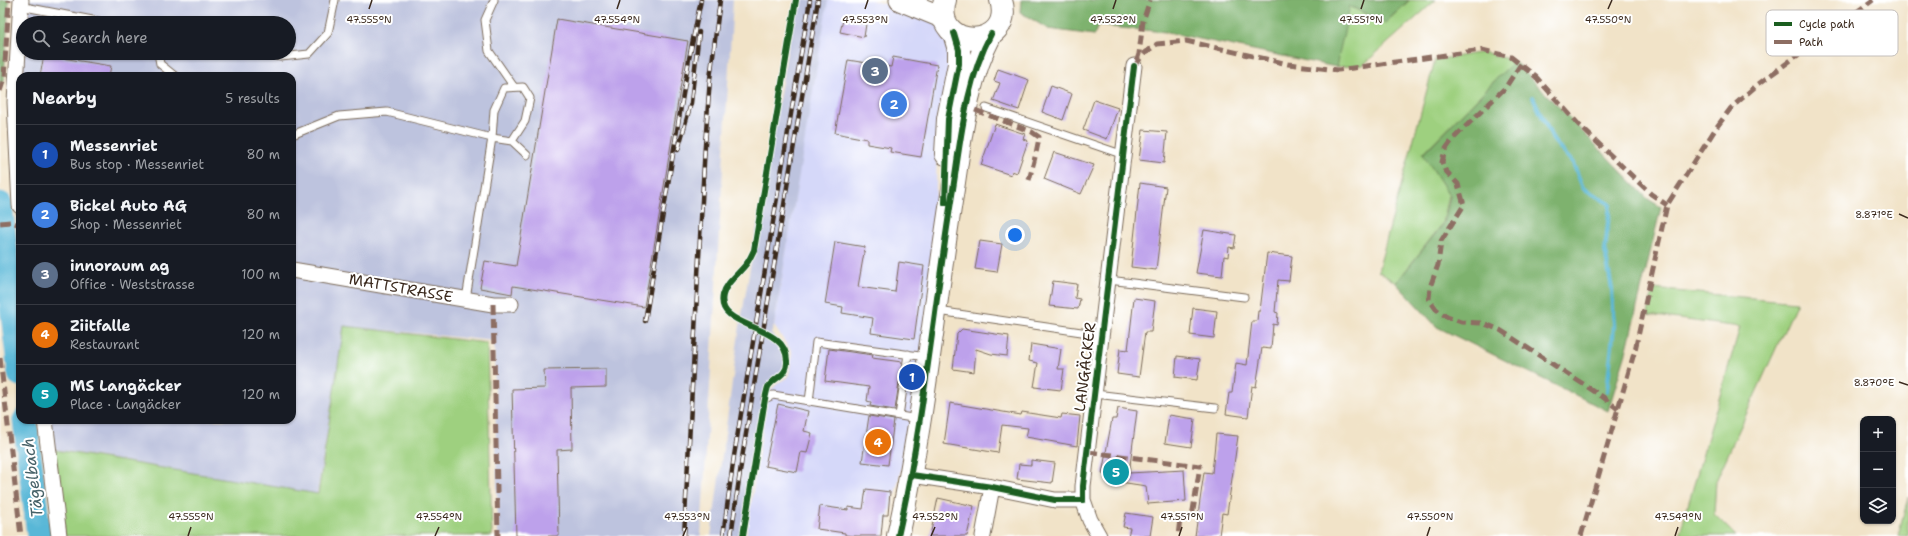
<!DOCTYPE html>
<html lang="en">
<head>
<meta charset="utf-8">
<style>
	body { margin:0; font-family:"Shantell Sans",sans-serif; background:#20242c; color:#f1f3f6 }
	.controls { position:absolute; right:12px; bottom:12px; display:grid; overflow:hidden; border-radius:8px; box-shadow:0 1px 3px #0004 }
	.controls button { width:36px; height:36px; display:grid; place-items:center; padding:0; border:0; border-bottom:1px solid #363941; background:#171b24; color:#f1f3f6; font:20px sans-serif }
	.you { position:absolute; left:1015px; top:235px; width:14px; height:14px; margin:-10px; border:3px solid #fff; border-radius:50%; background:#1a73e8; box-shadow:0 0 0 6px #1a73e833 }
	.badge { display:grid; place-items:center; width:26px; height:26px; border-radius:50%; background:#ea580c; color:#fff; font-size:13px; font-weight:700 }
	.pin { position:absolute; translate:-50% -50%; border:2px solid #fff; box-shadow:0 1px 4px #0006 }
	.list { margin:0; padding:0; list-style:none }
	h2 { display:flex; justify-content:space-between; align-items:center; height:52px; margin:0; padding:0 16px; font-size:17px }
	h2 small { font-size:13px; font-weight:400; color:#9ea1a6 }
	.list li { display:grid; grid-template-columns:26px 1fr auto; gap:12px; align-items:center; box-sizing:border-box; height:60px; padding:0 16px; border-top:1px solid #363941 }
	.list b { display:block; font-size:15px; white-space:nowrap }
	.list p { margin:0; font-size:13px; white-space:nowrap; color:#9ea1a6 }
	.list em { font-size:13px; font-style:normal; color:#9ea1a6 }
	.icon { flex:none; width:22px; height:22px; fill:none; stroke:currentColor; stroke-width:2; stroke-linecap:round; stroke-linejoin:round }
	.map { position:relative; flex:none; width:1908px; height:536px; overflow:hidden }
	.search { position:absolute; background:#171b24; box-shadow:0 1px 3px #0004; left:16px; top:16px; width:280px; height:44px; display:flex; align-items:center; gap:10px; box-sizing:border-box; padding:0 14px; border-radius:22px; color:#9ea1a6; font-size:15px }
	.panel { position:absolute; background:#171b24; box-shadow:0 1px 3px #0004; left:16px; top:72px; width:280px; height:352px; border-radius:12px }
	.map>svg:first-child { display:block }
</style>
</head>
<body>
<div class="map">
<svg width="1908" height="536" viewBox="0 0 1908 536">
	<rect width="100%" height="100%" fill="#fff"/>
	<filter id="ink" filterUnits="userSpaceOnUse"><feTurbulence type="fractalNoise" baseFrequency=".025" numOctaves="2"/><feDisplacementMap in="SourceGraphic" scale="8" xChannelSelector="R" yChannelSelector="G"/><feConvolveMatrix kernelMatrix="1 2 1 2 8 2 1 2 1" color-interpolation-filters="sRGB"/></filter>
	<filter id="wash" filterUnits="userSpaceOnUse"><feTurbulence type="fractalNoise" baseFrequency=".012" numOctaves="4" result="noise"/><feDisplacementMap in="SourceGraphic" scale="16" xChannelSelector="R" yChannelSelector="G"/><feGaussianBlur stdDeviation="0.9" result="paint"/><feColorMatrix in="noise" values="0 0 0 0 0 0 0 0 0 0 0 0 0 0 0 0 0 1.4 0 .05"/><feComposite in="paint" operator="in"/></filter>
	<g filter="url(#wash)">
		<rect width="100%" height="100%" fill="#f1e3c8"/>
		<path fill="#d5d8f9" d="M827 0H871L926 16 939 25 950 40 951 61 937 144 935 232 927 316 906 451 884 536H746L768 393 779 382 789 377 792 352 774 326Z"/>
		<path fill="#bdc3de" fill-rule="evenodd" d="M21 0H733L701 536H498L494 341 344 326 317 494 48 448 45 420H292V76H20ZM23 23H289V53H23Z
			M796 0H828L774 325 771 334 782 344 788 361 785 372 769 386 765 399 743 536H711L739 332Z"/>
		<path fill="#9ed07f" stroke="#6c7d4e" d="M1410 0H1436L1363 65 1335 67 1349 6 1385 23Z
			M1484 52 1514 61 1423 153 1449 195 1443 223 1396 283 1378 271 1435 60Z
			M1653 289 1797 302 1716 481 1714 514 1736 536H1679L1740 327 1648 315Z
			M344 326 487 343 492 536H65L55 450 318 494Z
			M1908 497V536H1898L1908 498Z"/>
		<path fill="#7eb26e" stroke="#5c6e46" d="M0 0H9L4 78 0 91Z
			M1021 0H1409L1385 23 1350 6 1336 67 1166 32 1098 26 1094 35 1048 29 1020 12Z
			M1514 61 1648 199 1661 207 1627 349 1608 411 1437 327 1396 283 1444 223 1450 196 1423 154Z"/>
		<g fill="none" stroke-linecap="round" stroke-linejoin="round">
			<path stroke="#59b7d7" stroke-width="4" d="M1533 97 1553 140 1573 163 1583 188 1610 204 1605 251 1612 289 1614 326 1607 391"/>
			<path stroke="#59b7d7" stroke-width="25" d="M0 204 20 374
				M25 420 39 536"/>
		</g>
		<g id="blocks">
			<path fill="#bda1eb" d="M557 19 688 41 644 307 513 286 512 294 480 288 485 261 516 266Z
				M843 20 866 24 864 37 840 32Z
				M44 55 111 66 109 76H40Z
				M893 57 937 65 921 157 890 152 891 148 867 144V139L835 133 848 60 891 67Z
				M998 69 1029 80 1019 110 993 101 1000 83 994 81Z
				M1051 86 1072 94 1063 120 1042 112Z
				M1094 100 1118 108 1107 139 1083 130Z
				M995 124 1025 134 1023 139 1028 141 1017 173 1012 171 1011 175 981 165Z
				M1143 130 1167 132 1164 163 1139 160Z
				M1054 152 1094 165 1081 194 1044 179Z
				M1140 183 1166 187 1156 270 1131 267Z
				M1204 230 1236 235 1234 248 1229 247 1228 257 1224 256 1222 276 1196 273Z
				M980 241 1002 244 997 272 975 269Z
				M835 242 865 247 858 287 895 292 899 262 924 266 914 339 871 333 873 318 842 313 843 307 825 304Z
				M1267 253 1292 256 1289 281 1278 280 1275 312 1278 313 1277 325 1273 324 1271 349 1262 348 1256 387 1252 386 1248 417 1226 414 1229 393H1232L1236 363 1247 365 1252 321H1257L1258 311H1260Z
				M1053 281 1077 284 1075 298 1080 299 1078 309 1049 306Z
				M1134 298 1155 301 1151 332H1145L1139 377 1117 374 1120 349 1128 350Z
				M1193 308 1217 311 1214 338 1190 335Z
				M962 329 1009 336 1007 356 991 354 976 349 974 372 953 369 957 334Z
				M1031 344 1061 349 1058 369H1064L1061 390 1034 387 1038 363 1029 361Z
				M829 349 873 355 872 358 902 362 895 410 870 406 871 402 867 401 869 387 825 381Z
				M1177 356 1200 359 1197 380 1175 377Z
				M606 369V387L571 388 572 449 557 450 559 536H516L512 389 545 388 544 370Z
				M950 403 1021 415 1022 412 1061 418 1062 414 1080 416 1077 446 1026 437 1028 428 1002 425 998 453 944 444Z
				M778 404 808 411 804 431 812 433 807 453 801 452 797 472 765 466Z
				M1118 408 1137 411 1129 473 1184 470 1186 501 1148 504 1146 486 1107 480V475H1110L1102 474 1112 419H1116Z
				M1169 415 1195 419 1191 447 1165 443Z
				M869 416 894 420 888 465 862 462Z
				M1216 434 1238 436 1227 514 1222 513 1219 536H1195L1204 472 1212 473Z
				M1031 460 1055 463 1052 483 1017 479 1019 464 1031 465Z
				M866 489 890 492 888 515H883L881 536H854L845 535V533L817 529 820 506 848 510V507L863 509Z
				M938 498 974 506 967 536H930Z
				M1126 513 1153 517 1150 536H1128L1130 528 1123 527Z"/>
		</g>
	</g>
	<g filter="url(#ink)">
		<use href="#blocks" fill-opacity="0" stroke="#7b6b5a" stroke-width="1"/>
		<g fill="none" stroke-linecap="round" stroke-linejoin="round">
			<g stroke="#7b6b5a" stroke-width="9">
				<path id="service" d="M494 0 485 20 489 51 514 87
					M20 6 108 23
					M158 53 160 64 175 76
					M263 53 281 57 309 54 328 33 335 0
					M986 108 1124 155
					M292 135 339 116 387 112 492 138 512 141 527 155
					M1109 280 1244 297
					M466 299 492 138 494 110 504 88 523 87 530 98 525 121 512 141
					M938 311 1102 335
					M1095 394 1215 408
					M765 399 773 395 918 419
					M809 402 816 342 927 357
					M899 416 908 354"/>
			</g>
			<g stroke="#7b6b5a" stroke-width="17">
				<path id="minor" d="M20 206 15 102 21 0
					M292 270 493 304H511
					M45 420 59 536
					M912 475 992 487 1055 500H1083V486L1134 66
					M1083 500 1090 520 1099 536
					M983 536 992 487"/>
			</g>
			<g stroke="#7b6b5a" stroke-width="23">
				<path id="secondary" d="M900 0 944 18"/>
			</g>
			<g stroke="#7b6b5a" stroke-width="24">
				<path id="primary" d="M945 0C931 52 1016 51 1001 0
					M946 154 948 119 959 64V50L954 33
					M898 536C924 421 934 305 953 189 961 137 966 81 991 34"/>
			</g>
			<use href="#service" stroke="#fff" stroke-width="7"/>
			<use href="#minor" stroke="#fff" stroke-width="15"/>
			<use href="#secondary" stroke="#fff" stroke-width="21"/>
			<use href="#primary" stroke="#fff" stroke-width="22"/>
			<g stroke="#3b2a1e" stroke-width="4.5">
				<path id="rail" d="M678 150 691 103 699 32
					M645 321 689 59 701 0
					M684 536 705 145 710 79 720 0
					M723 536 734 456 810 0
					M731 536 742 458 818 0"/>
			</g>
			<use href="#rail" stroke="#fff" stroke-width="3" stroke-dasharray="9" stroke-linecap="butt"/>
			<path stroke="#8d6e63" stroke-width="5" stroke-dasharray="10 5" stroke-linecap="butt" d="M1137 60 1139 54 1143 21 1150 0
				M1521 64 1505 88 1453 139 1445 150 1442 162 1445 170 1458 184 1464 205 1441 241 1438 265 1430 287 1429 299 1436 309 1447 317 1461 322 1483 323 1500 330 1603 397 1618 409
				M1134 66 1145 53 1157 44 1186 41 1288 64 1338 70 1482 50 1511 57 1536 77 1579 125 1651 194 1667 205
				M0 91 4 78 9 0
				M975 110 1032 132 1039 137C1037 151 1033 165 1029 180
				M0 223 11 222 20 225
				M493 304 498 536
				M0 358 21 536
				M1088 452 1200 466 1192 517 1180 519 1178 536
				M1581 536 1635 350 1667 205 1716 128 1731 108 1757 85 1873 0"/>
			<g stroke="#fff" stroke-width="8">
				<path id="cycleway" d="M945 203 948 119 959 64V50L954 33
					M912 475 992 487 1055 500H1083V486L1134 66
					M743 536 765 399C766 395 767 390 768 387 774 377 788 376 787 361 787 322 715 330 723 295 726 282 740 273 747 263 750 259 752 254 754 250L796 0
					M898 536C924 421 934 305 953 189 961 137 966 81 991 34"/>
			</g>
			<use href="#cycleway" stroke="#1b5e20" stroke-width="6"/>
		</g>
	</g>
	<path fill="none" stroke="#3b2a1e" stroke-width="1.5" d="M369 9 372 0M617 9 620 0M865 9 868 0M1113 9 1116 0M1361 9 1364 0M1608 9 1612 0M1899 214 1908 218M1899 382 1908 385M188 536 191 527M435 536 439 527M683 536 687 527M931 536 935 527M1179 536 1182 527M1427 536 1430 527M1675 536 1678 527"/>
	<g text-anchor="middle" stroke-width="4" stroke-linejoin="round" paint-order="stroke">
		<g font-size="15" fill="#3b2a1e" stroke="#fff">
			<text transform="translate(401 288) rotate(10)" y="5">MATTSTRASSE</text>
			<text transform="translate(1085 367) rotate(-83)" y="5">LANGÄCKER</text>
		</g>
		<g font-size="16" font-style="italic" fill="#476268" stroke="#fff">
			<text transform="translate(32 478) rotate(-97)" y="6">Tägelbach</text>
		</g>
	</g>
	<rect x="1766" y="10" width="132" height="46" rx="6" fill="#fff" stroke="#c4bfbc" stroke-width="1"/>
	<rect x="1774" y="22" width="18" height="4" fill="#1b5e20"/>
	<rect x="1774" y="40" width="18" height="4" fill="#8d6e63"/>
	<g font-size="11" fill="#3b2a1e">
		<text x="1799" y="28">Cycle path</text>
		<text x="1799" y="46">Path</text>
	</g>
	<g font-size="10" text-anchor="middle" fill="#3b2a1e" stroke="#fff" stroke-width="4" stroke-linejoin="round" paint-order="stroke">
		<text x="369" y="23">47.555°N</text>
		<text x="617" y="23">47.554°N</text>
		<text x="865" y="23">47.553°N</text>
		<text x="1113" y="23">47.552°N</text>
		<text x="1361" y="23">47.551°N</text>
		<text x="1608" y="23">47.550°N</text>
		<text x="1874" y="218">8.871°E</text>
		<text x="1874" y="386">8.870°E</text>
		<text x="191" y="520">47.555°N</text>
		<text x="439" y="520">47.554°N</text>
		<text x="687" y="520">47.553°N</text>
		<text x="935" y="520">47.552°N</text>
		<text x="1182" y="520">47.551°N</text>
		<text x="1430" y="520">47.550°N</text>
		<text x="1678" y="520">47.549°N</text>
	</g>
</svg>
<div class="controls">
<button>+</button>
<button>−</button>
<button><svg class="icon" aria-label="layers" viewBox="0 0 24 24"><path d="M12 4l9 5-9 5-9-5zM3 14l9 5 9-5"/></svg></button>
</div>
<div class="you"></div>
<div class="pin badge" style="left:912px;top:377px;background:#1a4fb4">1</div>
<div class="pin badge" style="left:894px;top:104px;background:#3f7fe0">2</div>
<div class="pin badge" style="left:875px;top:71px;background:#5c6f8a">3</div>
<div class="pin badge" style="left:878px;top:442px;background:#e8710a">4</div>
<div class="pin badge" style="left:1116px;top:472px;background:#0f9aa8">5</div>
<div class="search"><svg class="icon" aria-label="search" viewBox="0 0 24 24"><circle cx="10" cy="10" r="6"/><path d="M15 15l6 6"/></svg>Search here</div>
<section class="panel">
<h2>Nearby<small>5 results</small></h2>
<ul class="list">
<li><span class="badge" style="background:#1a4fb4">1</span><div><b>Messenriet</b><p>Bus stop · Messenriet</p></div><em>80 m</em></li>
<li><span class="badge" style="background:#3f7fe0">2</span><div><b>Bickel Auto AG</b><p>Shop · Messenriet</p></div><em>80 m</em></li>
<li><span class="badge" style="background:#5c6f8a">3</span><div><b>innoraum ag</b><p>Office · Weststrasse</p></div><em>100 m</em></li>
<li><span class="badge" style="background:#e8710a">4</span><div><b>Ziitfalle</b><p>Restaurant</p></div><em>120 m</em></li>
<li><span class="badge" style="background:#0f9aa8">5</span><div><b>MS Langäcker</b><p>Place · Langäcker</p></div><em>120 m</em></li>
</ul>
</section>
</div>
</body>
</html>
